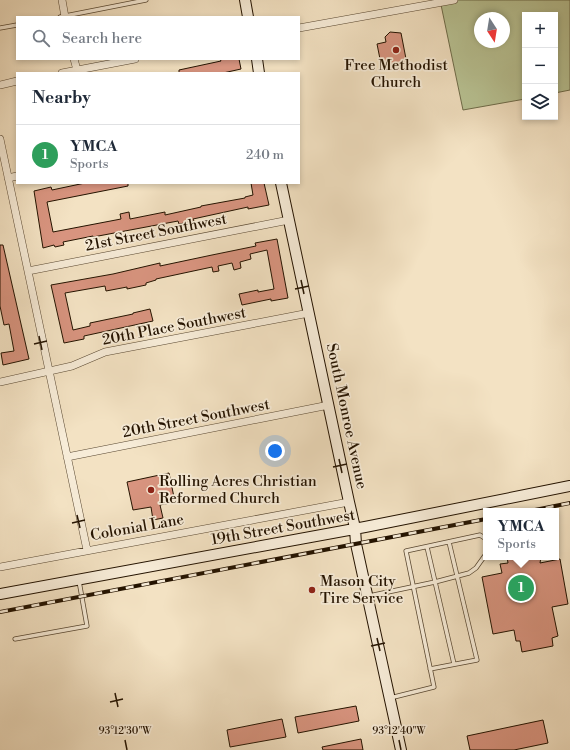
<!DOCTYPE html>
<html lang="en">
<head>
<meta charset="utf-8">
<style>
	body { margin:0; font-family:"Libre Bodoni",serif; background:#f2f2f3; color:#1f2937 }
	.controls { position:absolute; right:12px; top:12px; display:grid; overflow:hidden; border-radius:0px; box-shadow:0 2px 6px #0003 }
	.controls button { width:36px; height:36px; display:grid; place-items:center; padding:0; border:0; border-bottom:1px solid #e0e1e3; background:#fff; color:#1f2937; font:20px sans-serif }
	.compass { position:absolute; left:474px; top:12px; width:36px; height:36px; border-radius:50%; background:#fff; box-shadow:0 2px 6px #0003; rotate:168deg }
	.you { position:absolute; left:275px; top:451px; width:14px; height:14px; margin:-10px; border:3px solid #fff; border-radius:50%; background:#1a73e8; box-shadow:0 0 0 6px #1a73e833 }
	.badge { display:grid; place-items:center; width:26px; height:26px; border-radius:50%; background:#d93025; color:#fff; font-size:13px; font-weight:700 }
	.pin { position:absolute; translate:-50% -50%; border:2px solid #fff; box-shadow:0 1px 4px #0006 }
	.popup { position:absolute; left:483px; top:508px; width:76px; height:52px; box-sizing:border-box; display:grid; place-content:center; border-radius:0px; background:#fff; filter:drop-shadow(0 1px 3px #0005); font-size:13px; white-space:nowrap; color:#747a83 }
	.popup b { font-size:15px; color:#1f2937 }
	.popup::after { content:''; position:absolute; left:50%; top:100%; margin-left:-8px; border:8px solid transparent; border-top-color:#fff }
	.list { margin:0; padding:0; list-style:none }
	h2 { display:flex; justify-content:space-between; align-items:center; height:52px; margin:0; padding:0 16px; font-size:17px }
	h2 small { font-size:13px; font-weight:400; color:#747a83 }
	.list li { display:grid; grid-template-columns:26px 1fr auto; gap:12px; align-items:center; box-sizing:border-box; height:60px; padding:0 16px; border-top:1px solid #e0e1e3 }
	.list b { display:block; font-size:15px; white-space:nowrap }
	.list p { margin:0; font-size:13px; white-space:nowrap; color:#747a83 }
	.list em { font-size:13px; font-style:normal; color:#747a83 }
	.icon { flex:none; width:22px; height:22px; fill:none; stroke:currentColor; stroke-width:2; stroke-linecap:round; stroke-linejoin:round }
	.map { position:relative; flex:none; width:570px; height:750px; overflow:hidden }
	.search { position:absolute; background:#fff; box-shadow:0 2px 6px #0003; left:16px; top:16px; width:284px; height:44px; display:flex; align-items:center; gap:10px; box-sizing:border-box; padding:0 14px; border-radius:0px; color:#747a83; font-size:15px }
	.panel { position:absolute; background:#fff; box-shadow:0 2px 6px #0003; left:16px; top:72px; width:284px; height:112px; border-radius:0px }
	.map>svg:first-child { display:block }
</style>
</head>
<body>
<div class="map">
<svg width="570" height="750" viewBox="0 0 570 750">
	<rect width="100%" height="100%" fill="#f3e2c3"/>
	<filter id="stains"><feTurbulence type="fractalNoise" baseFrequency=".005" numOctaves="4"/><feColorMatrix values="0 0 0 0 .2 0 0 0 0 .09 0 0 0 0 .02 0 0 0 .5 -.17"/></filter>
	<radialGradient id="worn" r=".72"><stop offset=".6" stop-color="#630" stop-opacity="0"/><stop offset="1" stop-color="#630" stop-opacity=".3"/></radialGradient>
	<path fill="#b9c495" stroke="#6e6c4a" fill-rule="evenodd" d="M440 0H570V90L555 93V15H525V99L463 110ZM480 18H504V42H480Z"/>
	<path fill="#d8947f" stroke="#241300" d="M390 32 401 33 407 64 382 69 377 44 386 42 385 37Z
		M220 59H239L241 69 223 73H179V70L221 61Z
		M85 183H128V186L47 202 53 232 121 219 120 214 129 212 130 219 165 212V215L201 207V206L245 198V197L253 195 251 183H264L269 205 248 209V207L193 219 194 221 179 224 178 221 93 237V236L63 242 64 245 55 247 54 245 43 248 34 191 51 187 52 190Z
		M277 239 288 298 271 301V299L242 305 239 294 258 290V292L274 289 267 250 250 254 251 259 240 262 241 268 234 270 232 263 218 266 219 271 213 272 212 267 156 279V280L146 283V285L127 289V287L106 291 105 286 65 293 73 330 90 326V323L133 314V313L150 309 153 321 84 336V339L64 343 51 285 113 274 160 263V266L212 255 256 246 255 243Z
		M0 245H3L29 359 3 365 1 353 14 351 9 324 4 325 0 306Z
		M169 473 175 502 160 505 163 518 153 520 151 507 133 510 127 482Z
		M507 557H528V559L541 557 540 563 560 559 568 604 552 607 558 636 552 638 553 646 522 652 520 641H516L514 630 493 634 482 577 502 573 500 564 508 563Z
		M356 706 359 721 298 733 295 717Z
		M282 719 286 737 230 747 227 730Z
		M543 720 548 743 514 750H470L467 736Z
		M361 739 363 750H323L322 747Z"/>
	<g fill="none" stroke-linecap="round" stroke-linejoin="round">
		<g stroke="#584731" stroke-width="5">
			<path id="lane" d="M60 17 146 0
				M0 28 17 25
				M427 547 454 664
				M369 596 435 582 469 573 476 568 486 554
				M15 639 87 626 79 581
				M430 669 477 660 449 542
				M390 698 434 687 406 551 480 535 486 539"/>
		</g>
		<g stroke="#584731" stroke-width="8">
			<path id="street" d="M62 0 65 17
				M299 28 454 0
				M74 59 77 70
				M62 73 135 59
				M0 85 17 81
				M0 139 87 550
				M8 178 17 176
				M28 271 289 220
				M0 382 72 366 105 352 309 313
				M67 457 329 405
				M0 567 349 502"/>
		</g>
		<g stroke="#241300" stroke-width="12">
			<path id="secondary" d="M245 0 248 17
				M257 59 259 73
				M281 183 349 502 355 528 356 544 401 750
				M0 594 365 527 570 486"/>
		</g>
		<use href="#lane" stroke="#f7ecd8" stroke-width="3.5"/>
		<use href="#street" stroke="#f7ecd8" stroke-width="7"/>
		<use href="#secondary" stroke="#f7ecd8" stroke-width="10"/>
		<g stroke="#241300" stroke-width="4">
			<path id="rail" d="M530 511 570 503
				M0 612 486 519"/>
		</g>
		<use href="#rail" stroke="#f7ecd8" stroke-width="2.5" stroke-dasharray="8" stroke-linecap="butt"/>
	</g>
	<path fill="none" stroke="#241300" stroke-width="1.5" d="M301 280 304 294M295 289 309 286M39 336 42 350M34 344 47 341M339 459 342 473M333 467 347 464M77 515 80 528M72 523 85 520M377 638 380 651M371 646 385 643M115 693 118 707M110 702 123 699M125 740 127 750M399 740 401 750"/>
	<g fill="#8f2418" stroke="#f7ecd8" stroke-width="1.5">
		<circle cx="396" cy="50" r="4"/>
		<circle cx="151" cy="490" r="4"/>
		<circle cx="312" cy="590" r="4"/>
	</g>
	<g text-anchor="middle" stroke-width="3.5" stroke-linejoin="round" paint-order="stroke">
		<g font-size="15" fill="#241300" stroke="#f7ecd8" text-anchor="start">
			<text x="396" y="70" text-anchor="middle">Free Methodist<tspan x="396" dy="17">Church</tspan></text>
			<text x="159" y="486">Rolling Acres Christian<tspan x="159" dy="17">Reformed Church</tspan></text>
			<text x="320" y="586">Mason City<tspan x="320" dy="17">Tire Service</tspan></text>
		</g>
		<g font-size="15" fill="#241300" stroke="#f7ecd8">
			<text transform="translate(156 232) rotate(-11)" y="5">21st Street Southwest</text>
			<text transform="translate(174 326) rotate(-11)" y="5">20th Place Southwest</text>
			<text transform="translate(347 416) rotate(78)" y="5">South Monroe Avenue</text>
			<text transform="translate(196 418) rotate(-11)" y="5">20th Street Southwest</text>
			<text transform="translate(137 527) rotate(-10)" y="5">Colonial Lane</text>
			<text transform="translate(283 527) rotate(-10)" y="5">19th Street Southwest</text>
		</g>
	</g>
	<g font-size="10" text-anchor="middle" fill="#241300" stroke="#f7ecd8" stroke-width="3.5" stroke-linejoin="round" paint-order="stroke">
		<text x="125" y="734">93°12'30"W</text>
		<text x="399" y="734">93°12'40"W</text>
	</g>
	<rect width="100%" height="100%" filter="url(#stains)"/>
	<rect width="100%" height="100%" fill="url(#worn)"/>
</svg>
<div class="controls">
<button>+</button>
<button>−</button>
<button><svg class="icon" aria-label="layers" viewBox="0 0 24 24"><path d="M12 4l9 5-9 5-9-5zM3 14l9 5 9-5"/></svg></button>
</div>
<svg class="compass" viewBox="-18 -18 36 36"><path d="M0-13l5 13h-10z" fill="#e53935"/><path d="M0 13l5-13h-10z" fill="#747a83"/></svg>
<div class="you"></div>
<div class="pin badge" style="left:521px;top:588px;background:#2e9e5b">1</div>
<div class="popup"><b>YMCA</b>Sports</div>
<div class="search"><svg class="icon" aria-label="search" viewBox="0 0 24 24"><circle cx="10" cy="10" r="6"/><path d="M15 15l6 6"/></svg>Search here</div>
<section class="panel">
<h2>Nearby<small></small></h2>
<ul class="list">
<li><span class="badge" style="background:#2e9e5b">1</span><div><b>YMCA</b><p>Sports</p></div><em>240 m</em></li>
</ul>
</section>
</div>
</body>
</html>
